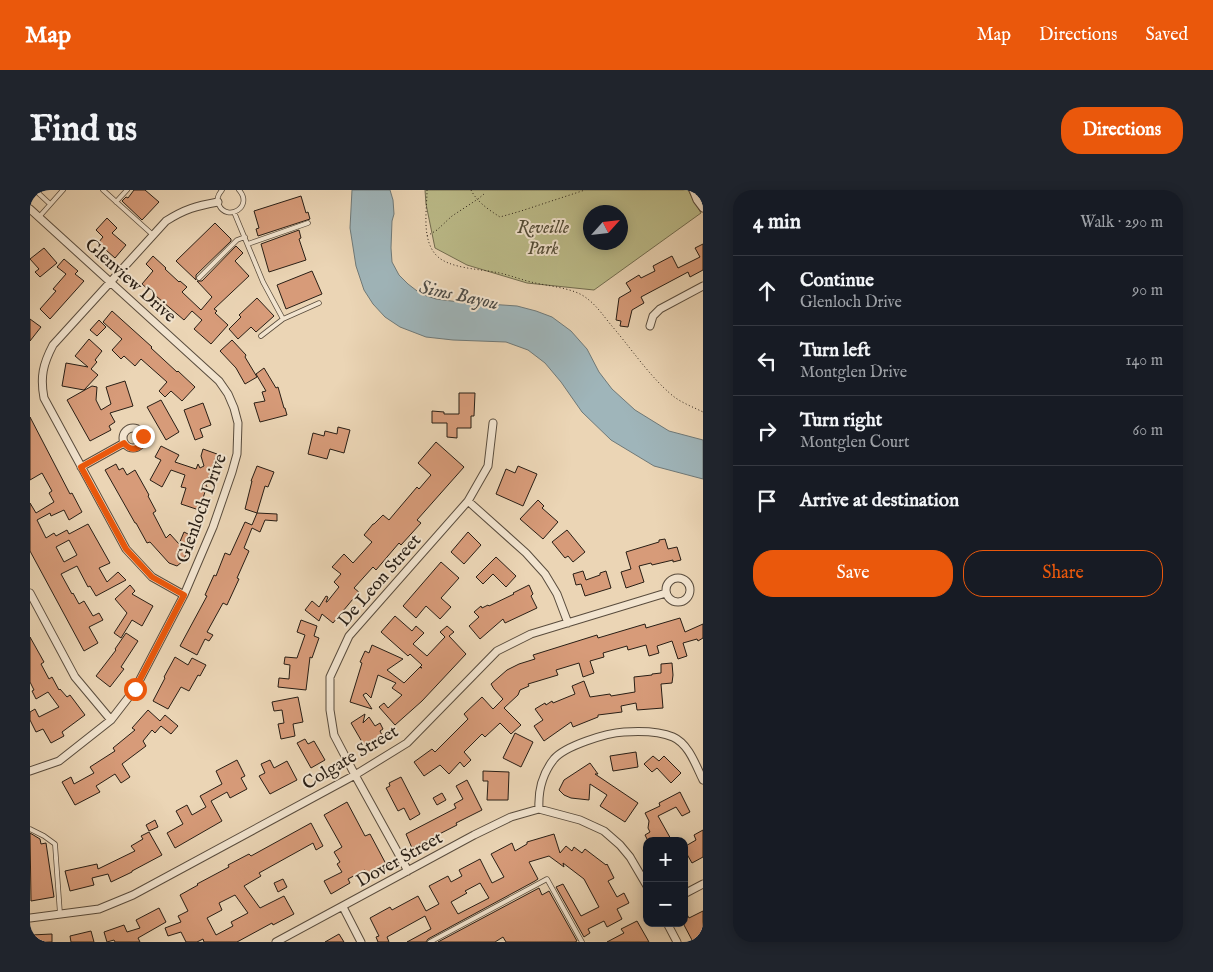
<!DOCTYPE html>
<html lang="en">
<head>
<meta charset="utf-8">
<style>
	body { margin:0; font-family:"IM FELL English",serif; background:#20242c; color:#f1f3f6 }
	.controls { position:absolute; right:15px; bottom:15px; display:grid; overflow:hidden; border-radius:10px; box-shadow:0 2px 12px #0003 }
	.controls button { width:45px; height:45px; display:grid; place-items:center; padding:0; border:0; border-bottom:1px solid #363941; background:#171b24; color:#f1f3f6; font:25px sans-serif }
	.compass { position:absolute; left:553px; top:15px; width:45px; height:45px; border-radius:50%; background:#171b24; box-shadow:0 2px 12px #0003; rotate:63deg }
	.stop { position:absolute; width:15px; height:15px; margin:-11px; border:4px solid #ea580c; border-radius:50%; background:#fff }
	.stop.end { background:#ea580c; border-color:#fff; box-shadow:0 1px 5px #0008 }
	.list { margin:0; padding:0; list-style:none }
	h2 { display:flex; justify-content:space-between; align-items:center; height:65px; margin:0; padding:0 20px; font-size:21px }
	h2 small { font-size:16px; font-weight:400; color:#9ea1a6 }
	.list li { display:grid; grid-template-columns:32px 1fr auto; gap:15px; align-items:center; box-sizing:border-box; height:70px; padding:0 20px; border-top:1px solid #363941 }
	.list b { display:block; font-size:19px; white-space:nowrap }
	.list p { margin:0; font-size:16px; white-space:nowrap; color:#9ea1a6 }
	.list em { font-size:16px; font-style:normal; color:#9ea1a6 }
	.actions { display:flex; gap:10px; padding:15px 20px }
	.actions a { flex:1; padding:11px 0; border:1px solid #ea580c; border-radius:20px; text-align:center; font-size:18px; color:#ea580c }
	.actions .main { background:#ea580c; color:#fff }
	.icon { flex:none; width:28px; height:28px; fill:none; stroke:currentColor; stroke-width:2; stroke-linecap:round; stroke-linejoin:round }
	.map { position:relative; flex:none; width:673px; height:752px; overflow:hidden; border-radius:20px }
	header { display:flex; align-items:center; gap:30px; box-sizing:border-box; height:70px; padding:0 25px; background:#ea580c; color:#fff }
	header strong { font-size:24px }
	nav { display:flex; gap:28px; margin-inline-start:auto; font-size:18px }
	.intro { display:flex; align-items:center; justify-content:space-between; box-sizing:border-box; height:120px; padding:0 30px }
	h1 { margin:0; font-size:35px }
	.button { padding:12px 22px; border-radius:20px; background:#ea580c; color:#fff; font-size:18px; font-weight:700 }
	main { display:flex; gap:30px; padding:0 30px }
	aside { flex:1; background:#171b24; border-radius:20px; box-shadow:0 2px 12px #0003 }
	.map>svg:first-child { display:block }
</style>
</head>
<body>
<header>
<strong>Map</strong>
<nav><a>Map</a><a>Directions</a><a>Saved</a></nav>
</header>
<div class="intro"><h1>Find us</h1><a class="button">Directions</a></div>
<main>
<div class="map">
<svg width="673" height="752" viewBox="0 0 673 752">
	<rect width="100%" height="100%" fill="#ebd5b5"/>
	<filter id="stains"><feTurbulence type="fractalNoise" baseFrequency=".004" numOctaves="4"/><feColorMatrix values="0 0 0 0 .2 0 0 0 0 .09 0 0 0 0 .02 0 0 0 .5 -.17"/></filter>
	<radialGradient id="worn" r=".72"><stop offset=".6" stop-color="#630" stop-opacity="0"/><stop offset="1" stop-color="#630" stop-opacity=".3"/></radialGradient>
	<path fill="#bcbc8a" stroke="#726d50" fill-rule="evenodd" d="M395 0H658L671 23 564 100 497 93 437 75 405 58 396 14ZM560 22H590V52H560Z"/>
	<path fill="#9fb5ba" stroke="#6f7978" d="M322 0H360L363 10 364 24 362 31 361 58 362 72 369 85 378 94 391 104 406 109 429 112 487 116 506 121 522 127 541 141 557 159 569 182 582 199 605 220 639 241 673 250V289L624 276 581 250 552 222 531 192 515 173 498 160 476 152 423 150 396 147 370 137 355 127 343 114 334 100 326 76 320 38Z"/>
	<path fill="#d79b79" stroke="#281e15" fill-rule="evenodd" d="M104 0H115L129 12 112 30 92 11 96 7 98 8Z
		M271 6 276 23 278 22 280 29 228 46 226 39 229 38 224 21Z
		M77 28 87 38 82 43 96 55 85 68 68 53 73 47 66 40Z
		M185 33 201 49V51L166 85V90L146 71Z
		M269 40 271 48 269 49 276 70 239 82 231 54Z
		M673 54V80L660 87 658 82 611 107 614 113 602 120 598 137 590 136 591 131 586 130 589 108 601 101 596 93 609 85 611 88 625 81 623 76 642 66 648 78 670 67 665 58Z
		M206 56 213 63 205 71 219 86 184 119 187 121 185 123 198 135 181 154 164 139 172 130 162 121 154 130 112 94 123 81 116 74 123 66 136 78 135 79 149 92 150 91 157 97 152 102 171 120 182 107 167 91H172Z
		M14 58 27 73 10 87 5 82 9 79 0 69Z
		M34 69 48 81 45 84 54 91 20 129 10 119 26 101 23 99 36 84 27 77Z
		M282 81 292 104 256 119 247 95Z
		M227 108 244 126 226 142 221 137 208 149 199 139 211 127 209 125Z
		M82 121 122 157 121 158 147 182 148 181 165 197 152 211 141 201 135 207 129 201 137 192 111 169 105 176 94 166 91 169 82 160 92 149 73 132Z
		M0 129 11 137 0 151Z
		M69 130 76 137 67 146 60 140Z
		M59 149 72 161 65 170 67 172 61 179 68 185 54 200 32 196 36 173 58 177 45 166Z
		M202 150 216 165 215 167 227 187 215 194 206 178 190 161Z
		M234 178 246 198 248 197 254 218H255L257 225 230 232 224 213 235 211 232 202 236 201 226 184Z
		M95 191 103 216 80 223 85 232 79 236 81 240 60 251 37 210 62 196 67 197 66 210 71 220 81 214 76 197Z
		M429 203H445L444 226H441V238H427V248L417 247V233H402V221L414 222V224H429Z
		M131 210 149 242 136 250 117 217Z
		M173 213 181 235 170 239 173 247 165 250 154 220Z
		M0 227 40 304 42 303 52 322 39 330 34 320 21 326 20 323 7 330 16 348 24 343 26 346 37 340 39 344 58 334 80 373 69 378 77 392 88 382 96 390 66 406 60 396 58 397 47 376 31 384 42 404 43 403 49 414 54 411 63 426 69 423 73 430 59 437 68 453 54 461 0 361V313L6 323 24 312 19 303 22 301 12 283 0 290ZM39 350 47 365 34 372 26 357Z
		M308 237 320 240 314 263 300 259 297 269 278 264 283 243 294 246 295 241 307 244Z
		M406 252 434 277 387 330 391 333 371 355 369 353 346 380 343 377 324 398 330 403 324 410 323 409 303 433 292 424 289 431 275 420 282 411 289 417 296 406 298 407 296 412H297L309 397 304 392 311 384 302 377 314 364 323 373 342 352 334 345 343 334H344L353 325 359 330 387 297 389 299 401 285 388 273Z
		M131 256 149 265 145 272 166 279 168 274 170 278 174 276 171 266 173 259 187 264 176 296H177L169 320 151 314 156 298 151 297 155 285 141 280 132 297 120 290 131 270 125 267Z
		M86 274 89 280 93 278 97 285 105 280 119 305 118 306 126 321 123 323 136 348 140 344 149 354 154 342 164 347 153 371 147 376 139 373 120 352 117 353 106 333H105L75 280Z
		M227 276 244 282 238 297 235 296 227 323 247 324V331L235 330 230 342 222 338 214 358 219 361 207 388 209 389 197 415 193 413 177 442 183 445 179 451 175 449 167 465 150 456 177 406 175 405 184 385 186 386 195 363 200 365 215 332 222 335 227 323 215 319 222 291H221Z
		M488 276 507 284 493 316 466 304 476 279 485 283Z
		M508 310 514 316 512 318 528 332 513 349 490 329Z
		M537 340 555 362 543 372 538 366 535 368 522 352Z
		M438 342 451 355 434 374 421 362Z
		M635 349 638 359 647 357 651 370 643 372V370L622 375 621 373 609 376 614 392 596 398 591 382 601 379 596 362 629 352V350Z
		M466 367 486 386 476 397 463 384 453 394 446 387Z
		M411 372 429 388 411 408 421 417 410 429 396 416 386 428 373 416Z
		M553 381 556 390 570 385V383L576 381 581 398 555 406 551 394 546 395 543 384Z
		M100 395 105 401 102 404 123 416 112 436 102 430 91 448 84 443 97 423 85 409Z
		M499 395 503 404 501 406 507 418 475 433 473 429 450 449 439 436 449 427 444 422 451 416 452 418 458 415 459 416 484 404 483 403Z
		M365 426 382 441 386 436 394 443 383 454 397 466 415 447 410 442 417 436 424 442 419 446 436 464 392 511 365 535 349 517 354 513 358 518 372 505 362 498 366 493 348 485 341 508 336 503 333 505 342 519 320 512 332 473 330 472 335 461 339 463 342 455 373 469 357 480 374 493 390 477 392 478 390 477 392 475 380 464 378 466 351 442Z
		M650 428 655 442 673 434V448L668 451 667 449 653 453 657 466 648 469 642 451 627 456 629 463 619 466 616 455 598 460 597 456 573 463 574 467 560 471 564 483 553 487 549 473 526 480 528 485 498 494 499 496 490 500 488 505 474 518 491 535 481 544 470 533 455 547 452 544 434 562 441 570 434 577 430 572 419 584 410 575 394 586 384 572 402 559 405 562 438 529 434 524 452 507 463 519 473 509 464 499 461 494 477 480 489 474 505 469 503 465 567 445 568 448 615 434 616 438Z
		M271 430 287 436 284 446 289 448 282 468 280 467 276 500 248 497 249 488 259 489 260 475 254 474 255 467 267 468 275 445 267 442Z
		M96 443 108 451 91 477 94 479 80 497 66 486 86 460 85 459Z
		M0 447 14 472 11 474 19 489 22 487 29 500 30 499 37 507 40 505 55 525 32 542 34 546 21 553 13 539 6 542 0 530V522L5 519 9 527 29 517 18 502 6 509 2 501 4 500 0 492Z
		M145 467 158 475 162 468 176 475 170 486 168 485 159 501 151 497 138 519 123 511 135 488 134 487Z
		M642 473 643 485 642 493 631 494 633 518 607 520 606 513 591 516 592 522 568 525V527L543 537 541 532 514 551 504 536 513 530 505 519 515 513 516 515 522 511 523 513 545 504 542 496 554 491 560 507 580 504 581 506 605 502 604 487 622 485V484L631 483V474Z
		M268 507 273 532 263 534 265 546 251 549 248 534 254 533 252 520 244 521 242 512Z
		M118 520 130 531 135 525 148 536 141 544 131 536 125 543 122 540 113 551 116 556 92 574 100 587 91 593 85 584 66 596 70 602 45 615 32 592 41 587 44 594 64 583 60 577 85 561 83 558 105 540 102 538Z
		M335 524 333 533 339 527 345 536 350 533 353 539 350 541 353 547 335 557 321 533Z
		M485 543 503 552 491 577 473 568Z
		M275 549 278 554 284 551 295 570 281 578 267 553Z
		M606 562 608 577 583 581 580 566Z
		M623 566 629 571 634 566 651 583 641 593 627 578 622 582 614 574Z
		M207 570 215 586 211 588 217 599 200 608 197 602 181 611 192 631 145 658 137 643 153 634 146 621 157 615 162 625 176 617 170 606 192 594 186 581Z
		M240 570 244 578 257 571 267 590 240 604 229 586 235 583 231 574Z
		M560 573 568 584H565L608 613 595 632 570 616 577 605 560 594 559 610 541 608 534 605 529 600 534 590Z
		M453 581 479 582 478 610H457L458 591H453Z
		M371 587 390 624 380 630 374 618 368 621 356 598 360 596 359 593Z
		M437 590 452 620 426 633 427 635 382 658 376 644 426 618 424 614 433 609 426 596Z
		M650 602 660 622 652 626 646 617 628 626 642 651H618L615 645 620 642 618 638 619 631 615 623 630 616 629 613Z
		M412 603 416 610 407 615 403 608Z
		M317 612 335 646 340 644 356 674 337 684 335 680 318 689 320 693 301 704 294 691 312 682 307 674 310 672 304 662 312 657 294 625Z
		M125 630 128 637 119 641 116 635Z
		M281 633 293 656 286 660 283 653 229 683 231 686 214 696 230 718 254 706 264 724 243 735 242 733 207 752H174L173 749 167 752H156L151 742 138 746 135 738 151 732 148 726 158 721 150 705 168 695 167 694 199 677 198 675 219 664 221 666ZM205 705 218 723 201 732 203 736 186 745 177 728 192 720 189 713Z
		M673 640V667L662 673 654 659V657L666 650 664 645Z
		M119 642 132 665 102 681V682L81 692 78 684 62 688 64 695 40 701 35 681 67 674 68 679 105 661 101 656 113 649 111 646Z
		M0 643 10 649 11 654 16 653 24 707 1 711Z
		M524 644 530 663 536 656 542 661 544 657 552 663 555 659 576 675 577 674 584 688 578 691 587 707 594 703 599 713 587 719 592 729 577 737 574 731 558 739 560 743 554 747 526 697 533 694 551 726 569 717 554 689 533 673 534 677 519 666 499 672 508 689 505 691 398 749 396 752H377L401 739 395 726 357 747 359 752H348L346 747 349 746 340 728 360 717 362 720 388 706 396 721 409 714 399 696 418 686 421 692 432 686 429 680 450 669 462 693 474 687 461 664 482 653 485 661 497 654V652ZM450 693 459 708 428 724 421 712 437 703 435 701Z
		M253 689 257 697 248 702 244 693Z
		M509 698 512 705 519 701 547 751 545 752H476L473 747 465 752H408Z
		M129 718 136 732 108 748 110 752H85L84 750 77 752 74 742 94 735 97 742 110 738 106 730Z
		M654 719 659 728 673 721V744L670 745 672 749 666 752H663L654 735Z
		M607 731 619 752H577L594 743 591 739Z
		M61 741 64 752H41L40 746Z
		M22 744V752H2L1 745Z
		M309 744 314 752H295Z"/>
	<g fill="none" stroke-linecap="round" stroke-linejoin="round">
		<g stroke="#594c3d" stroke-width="5.5">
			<path id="service" d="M5 0 20 14
				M73 0 123 45
				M192 0C188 5 186 9 189 15 197 32 224 17 209 0
				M86 12 97 0
				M204 22 233 92 253 129
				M9 27 33 0
				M218 54 278 33
				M169 88 207 50 215 47
				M231 146 253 129 289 113
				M0 639 14 646 25 654 30 724
				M400 752 517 689 552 752"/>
		</g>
		<g stroke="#594c3d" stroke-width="9">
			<path id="minor" d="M663 0 667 10 673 18
				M0 19 189 191 198 204 204 218 208 233 207 264 202 282 183 337 154 405 105 499 81 530 29 571 0 581
				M620 136 623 126 630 119 673 96
				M93 248a10 10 0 1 1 20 0a10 10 0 1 1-20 0Z
				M51 277 94 253
				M438 311 496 363 515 384 527 404 538 433
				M636 400a12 12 0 1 1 24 0a12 12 0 1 1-24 0Z
				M0 403 45 487 81 530
				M154 405 122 387 96 359 14 208C10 187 13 174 23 155L136 31C155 19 166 16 188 12
				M509 619C508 601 512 584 524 569 535 556 576 543 594 542 609 541 629 541 643 547 659 554 666 576 673 590
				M378 681 325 585 304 545 300 520V487L319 446 438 311 458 276 463 233
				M654 704 673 694
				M313 717 331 752
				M0 728 69 719 103 705 325 585 377 553 467 461 501 444 636 403
				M637 733 647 752
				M246 752 444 645 481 627 509 619 550 630 574 641 590 655 600 667 617 696"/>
		</g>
		<path stroke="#281e15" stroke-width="1" stroke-dasharray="1 2.5" stroke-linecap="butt" d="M397 0C397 20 391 50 407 66 419 78 448 79 464 82 477 84 489 89 501 92 517 96 537 97 552 105 565 113 572 124 581 135 601 158 619 186 643 206 652 213 663 217 673 222
			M441 0C447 12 459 20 470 27L491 21 555 0
			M397 46 407 40 422 26 448 9 454 4"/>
		<use href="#service" stroke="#f2e4cf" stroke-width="4"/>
		<use href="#minor" stroke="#f2e4cf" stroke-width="7"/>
	</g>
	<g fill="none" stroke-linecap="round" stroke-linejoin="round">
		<path stroke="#ea580c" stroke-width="6" d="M105 499 154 405 122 387 96 359 51 277 94 253C102 263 113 259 113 246"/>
	</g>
	<g text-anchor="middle" stroke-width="4" stroke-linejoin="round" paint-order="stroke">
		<g font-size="18" font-style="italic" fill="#544d38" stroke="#f2e4cf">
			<text x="513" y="43">Reveille<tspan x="513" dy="21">Park</tspan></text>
		</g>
		<g font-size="18" fill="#281e15" stroke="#f2e4cf">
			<text transform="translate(101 90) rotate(42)" y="6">Glenview Drive</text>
			<text transform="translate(171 318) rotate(-70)" y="6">Glenloch Drive</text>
			<text transform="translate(349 390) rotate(-49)" y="6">De Leon Street</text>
			<text transform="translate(320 567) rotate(-31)" y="6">Colgate Street</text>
			<text transform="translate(369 669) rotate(-29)" y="6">Dover Street</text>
		</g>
		<g font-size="19" font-style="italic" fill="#4c4b47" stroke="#f2e4cf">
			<text transform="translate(429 104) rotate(12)" y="7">Sims Bayou</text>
		</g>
	</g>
	<rect width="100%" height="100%" filter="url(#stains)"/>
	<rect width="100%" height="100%" fill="url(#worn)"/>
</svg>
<div class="controls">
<button>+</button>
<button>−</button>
</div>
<svg class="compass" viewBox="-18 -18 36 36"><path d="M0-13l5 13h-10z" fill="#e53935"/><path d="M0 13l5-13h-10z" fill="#9ea1a6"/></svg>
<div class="stop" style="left:105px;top:499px"></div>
<div class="stop end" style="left:113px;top:246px"></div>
</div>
<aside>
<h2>4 min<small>Walk · 290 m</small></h2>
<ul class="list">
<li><svg class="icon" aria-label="ahead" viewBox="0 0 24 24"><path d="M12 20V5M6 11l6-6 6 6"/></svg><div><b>Continue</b><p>Glenloch Drive</p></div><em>90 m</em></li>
<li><svg class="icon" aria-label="left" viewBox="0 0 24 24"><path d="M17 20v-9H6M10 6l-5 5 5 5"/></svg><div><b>Turn left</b><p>Montglen Drive</p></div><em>140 m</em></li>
<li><svg class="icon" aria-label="right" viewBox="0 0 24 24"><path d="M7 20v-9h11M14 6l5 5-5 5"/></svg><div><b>Turn right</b><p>Montglen Court</p></div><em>60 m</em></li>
<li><svg class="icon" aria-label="arrive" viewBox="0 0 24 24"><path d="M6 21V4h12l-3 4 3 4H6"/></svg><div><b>Arrive at destination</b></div></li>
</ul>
<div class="actions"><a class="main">Save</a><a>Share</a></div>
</aside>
</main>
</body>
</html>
